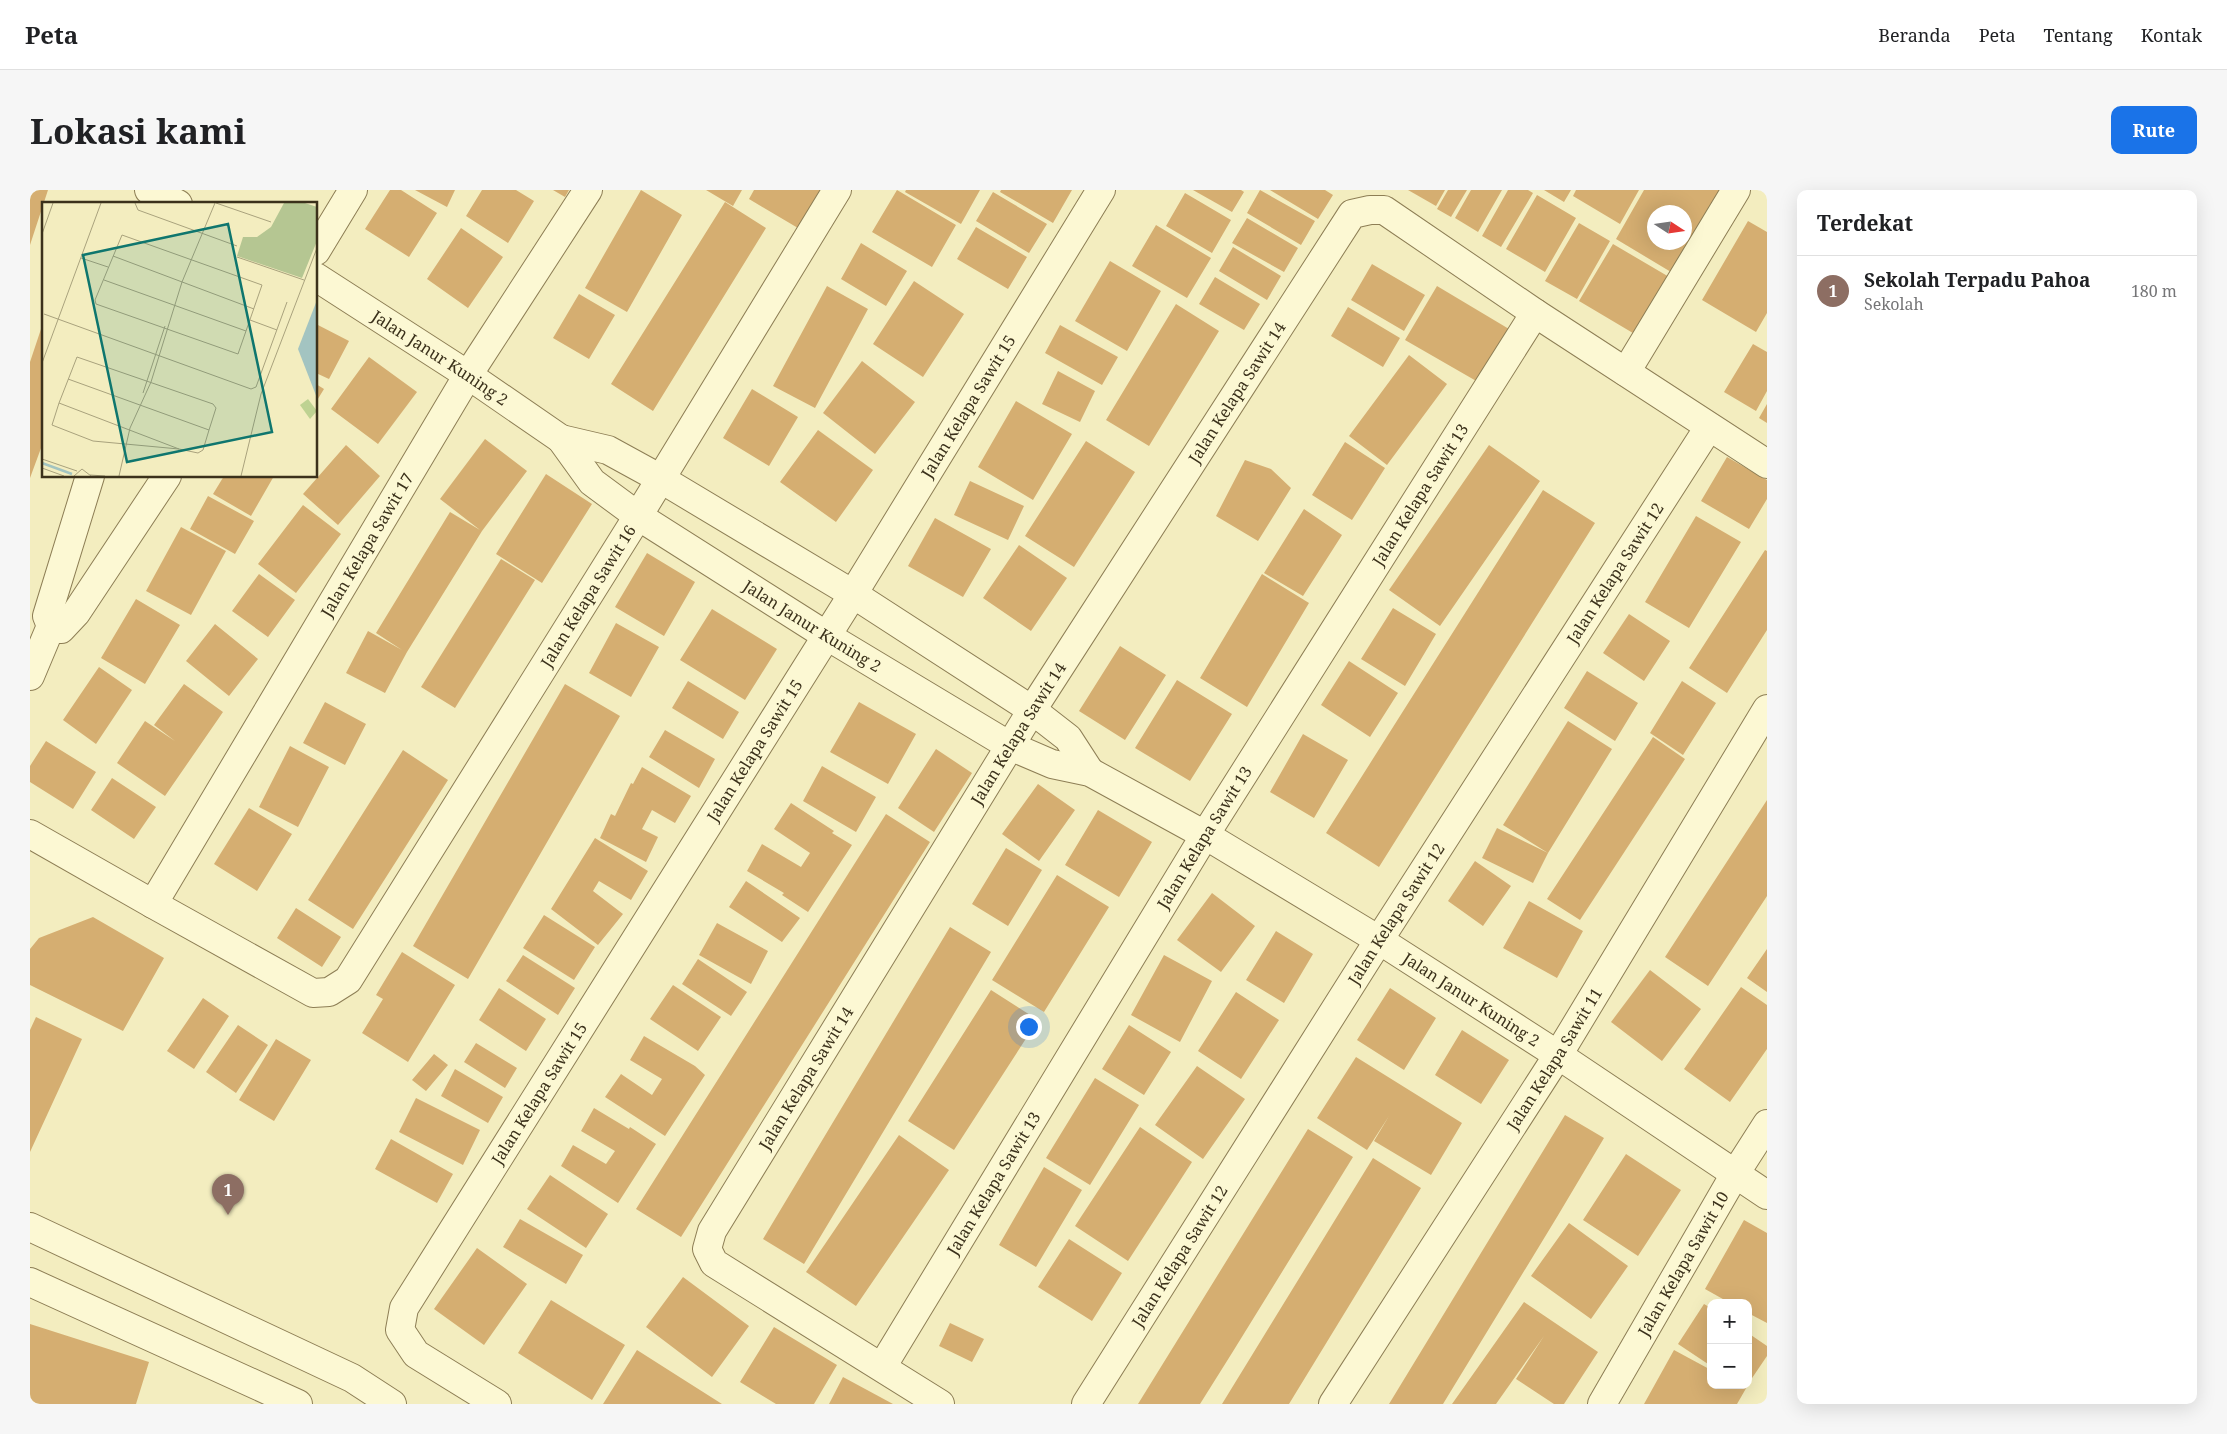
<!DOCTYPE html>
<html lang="id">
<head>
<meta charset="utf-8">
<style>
	body { margin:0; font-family:"Noto Serif",serif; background:#f6f6f6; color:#202124 }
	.controls { position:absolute; right:15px; bottom:15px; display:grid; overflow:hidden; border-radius:10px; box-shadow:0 5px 20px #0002 }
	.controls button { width:45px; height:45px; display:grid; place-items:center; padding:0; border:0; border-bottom:1px solid #e0e0e0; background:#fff; color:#202124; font:25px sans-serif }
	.compass { position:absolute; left:1617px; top:15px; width:45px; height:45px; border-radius:50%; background:#fff; box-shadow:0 5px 20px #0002; rotate:102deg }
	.you { position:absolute; left:998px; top:836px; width:18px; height:18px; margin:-12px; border:4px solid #fff; border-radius:50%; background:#1a73e8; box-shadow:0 0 0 8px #1a73e833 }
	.badge { display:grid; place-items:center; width:32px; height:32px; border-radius:50%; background:#1a73e8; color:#fff; font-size:16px; font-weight:700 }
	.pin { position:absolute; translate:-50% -41px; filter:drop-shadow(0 1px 2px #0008) }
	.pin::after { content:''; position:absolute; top:26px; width:18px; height:15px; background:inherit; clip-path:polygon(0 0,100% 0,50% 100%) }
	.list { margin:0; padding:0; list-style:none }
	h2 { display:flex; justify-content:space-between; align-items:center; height:65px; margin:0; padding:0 20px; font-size:21px }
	h2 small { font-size:16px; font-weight:400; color:#757577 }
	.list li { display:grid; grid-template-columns:32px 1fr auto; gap:15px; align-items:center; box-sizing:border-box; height:70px; padding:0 20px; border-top:1px solid #e0e0e0 }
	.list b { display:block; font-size:19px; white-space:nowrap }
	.list p { margin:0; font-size:16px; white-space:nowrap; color:#757577 }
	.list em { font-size:16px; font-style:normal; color:#757577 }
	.map { position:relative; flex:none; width:1737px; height:1214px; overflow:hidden; border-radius:10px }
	header { display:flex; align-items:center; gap:30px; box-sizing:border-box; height:70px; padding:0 25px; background:#fff; border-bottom:1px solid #e0e0e0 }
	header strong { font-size:24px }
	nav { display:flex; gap:28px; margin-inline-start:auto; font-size:18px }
	.intro { display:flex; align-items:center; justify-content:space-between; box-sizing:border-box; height:120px; padding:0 30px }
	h1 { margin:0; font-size:35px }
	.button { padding:12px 22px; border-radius:10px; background:#1a73e8; color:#fff; font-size:18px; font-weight:700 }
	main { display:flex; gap:30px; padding:0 30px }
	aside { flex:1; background:#fff; border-radius:10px; box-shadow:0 5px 20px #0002 }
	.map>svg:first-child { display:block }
</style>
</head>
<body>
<header>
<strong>Peta</strong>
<nav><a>Beranda</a><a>Peta</a><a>Tentang</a><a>Kontak</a></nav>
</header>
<div class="intro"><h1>Lokasi kami</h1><a class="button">Rute</a></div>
<main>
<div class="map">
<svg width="1737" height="1214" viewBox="0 0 1737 1214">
	<rect width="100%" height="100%" fill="#f3edbf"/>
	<path fill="#d5ae71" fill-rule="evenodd" d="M0 0H18L0 55Z
		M360 0H371L407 23 379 67 335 39Z
		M385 0H425L417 17Z
		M452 0H486L504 11 478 53 436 26Z
		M523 0H539L535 7Z
		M611 0 652 25 597 122 555 98Z
		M676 0H712L703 16Z
		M724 0H797L773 41 719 9Z
		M867 0 926 35 902 77 842 42Z
		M876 0H950L931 34 875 2Z
		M971 0H1042L1023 33 970 2Z
		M1163 0H1211L1214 2 1202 22Z
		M1230 0 1285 31 1271 55 1217 23Z
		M1240 0H1295L1303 5 1288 29Z
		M1378 0H1415L1406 16Z
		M1418 0H1437L1421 27 1407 19Z
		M1441 0H1472L1448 42 1425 28Z
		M1478 0H1498L1503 3 1471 57 1452 46Z
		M1514 0H1541L1534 12Z
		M1546 0H1609L1590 34 1543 6Z
		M1614 0H1696L1646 85 1586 49ZM1624 22H1654V52H1624Z
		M963 2 1017 34 999 63 946 31Z
		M1155 3 1201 30 1182 63 1136 36Z
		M1507 5 1546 28 1515 82 1476 59Z
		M695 12 736 38 623 221 581 194Z
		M1217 28 1268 58 1254 82 1202 53Z
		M1718 31 1737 42V123L1726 142 1672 110Z
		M1549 33 1580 51 1547 109 1515 91Z
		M1126 35 1181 68 1157 108 1102 76Z
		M946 37 997 67 978 99 927 69Z
		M431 38 473 67 438 118 397 89Z
		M831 53 877 81 856 116 811 89Z
		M1583 54 1646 91 1613 149 1549 111Z
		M1203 57 1251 86 1237 110 1189 81Z
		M1080 71 1131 101 1097 161 1045 131Z
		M1342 74 1395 105 1374 141 1321 110Z
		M1185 87 1230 114 1214 140 1169 114Z
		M884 91 934 124 893 187 843 154Z
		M797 96 838 119 785 218 743 196Z
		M1407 96 1479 139 1448 192 1375 150Z
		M549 104 585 125 559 169 523 148Z
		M1146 114 1189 141 1119 256 1076 230Z
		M1318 117 1370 148 1353 177 1301 146Z
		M13 133 14 250 0 288V172Z
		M286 134 319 151 299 189 286 183Z
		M1030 135 1088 167 1072 195 1015 163Z
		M1723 154 1737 162V201L1726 221 1694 202Z
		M1379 165 1417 194 1357 275 1319 246Z
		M339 167 387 202 348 254 301 219Z
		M832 171 885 212 845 264 793 223Z
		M1028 181 1065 201 1050 232 1012 214Z
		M286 194 294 199 286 212Z
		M722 199 768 227 739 276 693 248Z
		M986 211 1042 244 1003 310 948 277Z
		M1737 214V233L1729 228Z
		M788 240 843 280 806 332 750 292Z
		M455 249 497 281 452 341 377 462 355 503 316 483 338 441 372 460 346 443 420 322 450 340 410 309Z
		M1056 251 1105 282 1044 377 995 346Z
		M1315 252 1355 278 1322 330 1282 305Z
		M316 255 350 286 308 335 273 304Z
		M1459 255 1510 291 1410 436 1359 400Z
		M1697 267 1737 290V309L1719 339 1671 311Z
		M1215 270 1241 279 1261 298 1228 351 1186 326Z
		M516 284 562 314 512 393 466 364Z
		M194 286H244L221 326 183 304Z
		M940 291 994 316 978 350 924 325Z
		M1513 300 1565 333 1349 677 1296 643Z
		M178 306 224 331 205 364 160 339Z
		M273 315 311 344 266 403 228 374Z
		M1274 319 1312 345 1273 406 1234 383Z
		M1666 326 1711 352 1659 438 1615 412Z
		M905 328 961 359 933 407 878 376Z
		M151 337 196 361 161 425 116 401Z
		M989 355 1037 388 1001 441 953 408Z
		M1735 360 1737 361V440L1697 503 1659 478Z
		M617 363 665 392 634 446 585 417Z
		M471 369 505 390 425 518 391 497Z
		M229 384 265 410 238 447 202 421Z
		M1232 384 1279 413 1217 517 1170 488Z
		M106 409 150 435 115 494 71 468Z
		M1363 418 1406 444 1375 496 1331 469Z
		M682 419 747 459 715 510 650 470Z
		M1599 424 1640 451 1614 491 1573 463Z
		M586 433 629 457 601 507 559 483Z
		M185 434 228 469 199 506 156 471Z
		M1090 456 1136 485 1095 550 1049 521Z
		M1319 471 1368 503 1340 547 1291 515Z
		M69 477 102 500 66 554 33 530Z
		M1557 481 1608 513 1585 551 1534 518Z
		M1147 490 1202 524 1160 591 1105 558Z
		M658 491 709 522 693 549 642 518Z
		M1652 491 1686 513 1653 565 1620 543Z
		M154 494 193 522 135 606 87 573 115 531 145 551 124 535Z
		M535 494 590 526 438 789 383 756Z
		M295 512 336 534 315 575 273 553Z
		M829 512 886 544 858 594 800 562Z
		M1538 531 1582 559 1518 663 1473 635Z
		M635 540 685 569 669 598 619 567Z
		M1273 544 1318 570 1284 628 1240 602Z
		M1623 547 1655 569 1550 730 1517 709Z
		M16 551 66 582 43 619 0 592V576Z
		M260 556 299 577 268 637 229 617Z
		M906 559 942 583 904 642 868 618Z
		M373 560 418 590 323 739 278 710Z
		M792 576 846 607 826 642 773 611Z
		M612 577 661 606 645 633 622 620 612 639 628 647 616 672 570 648 581 624 585 626 601 593 603 594Z
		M82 588 126 617 104 649 61 620Z
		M1008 594 1045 620 1009 671 972 644Z
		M1737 610V706L1678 796 1635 767Z
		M761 613 804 641 802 643 822 655 778 722 752 705 754 703 717 681 732 654 771 677 780 663 744 639Z
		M219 618 262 644 227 701 184 674Z
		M1068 620 1122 652 1089 707 1035 675Z
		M856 624 900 652 651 1047 606 1019Z
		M1467 638 1518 663 1503 693 1452 668Z
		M565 648 618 681 601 710 569 691 563 701 593 724 568 755 521 719Z
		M976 658 1012 680 978 736 942 714Z
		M1445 671 1481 696 1453 736 1418 711Z
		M1027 685 1079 717 1014 822 962 790Z
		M716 691 770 728 752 752 699 717Z
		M1182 703 1225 736 1191 782 1147 750Z
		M1499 711 1553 741 1527 788 1473 758Z
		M266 718 311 747 292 777 247 748Z
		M514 725 565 757 544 790 493 758Z
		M63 727 134 768 93 841 0 795V759L9 748Z
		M687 733 738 761 721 794 669 765Z
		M920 737 961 762 774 1074 733 1049Z
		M1246 741 1283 764 1254 813 1216 790Z
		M1737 759V802L1717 788Z
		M372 762 425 795 378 872 332 843 353 809 346 805Z
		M493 765 545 798 528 825 476 791Z
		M1134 765 1182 791 1150 852 1101 825Z
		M668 769 717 802 701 826 652 794Z
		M1620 780 1671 819 1632 871 1581 832Z
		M643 795 691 827 668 861 620 829Z
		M1711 797 1737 815V859L1700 912 1654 879Z
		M469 798 516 829 496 861 449 830Z
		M1360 798 1406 828 1374 880 1327 850Z
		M961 800 1008 830 924 960 878 931Z
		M1206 802 1249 830 1211 889 1168 861Z
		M173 808 199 826 164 879 137 861Z
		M6 827 52 849 0 962V840Z
		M208 835 238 855 206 903 176 882Z
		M1099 835 1141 862 1114 905 1072 879Z
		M1432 840 1479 870 1451 914 1405 885Z
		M614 846 665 876 675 885 635 946 575 907 591 884 622 905 632 889 600 870Z
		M246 849 281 870 244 931 209 910Z
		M446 853 487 878 475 898 434 872Z
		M404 864 418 875 396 901 382 890Z
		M1326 867 1432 933 1401 985 1344 951 1359 926 1337 960 1287 928Z
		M1167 876 1215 909 1173 969 1125 935Z
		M425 879 473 907 458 933 411 906Z
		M1065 888 1109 915 1060 995 1016 968Z
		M386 908 450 940 433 975 369 942Z
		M564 918 599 939 600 937 626 954 588 1013 531 976 543 955 576 974 585 961 551 941Z
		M1535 925 1574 948 1527 1027 1413 1214H1359Z
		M1110 937 1162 972 1098 1071 1045 1036Z
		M1278 939 1323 967 1202 1163 1170 1214H1108Z
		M869 945 919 980 826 1116 776 1082Z
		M361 949 423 984 407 1013 345 979Z
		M1596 964 1651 1000 1608 1066 1553 1030Z
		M1343 968 1391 998 1259 1214H1192Z
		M1014 977 1052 1000 1006 1077 969 1055Z
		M520 985 578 1024 556 1058 497 1019Z
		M490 1029 553 1065 536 1094 473 1057Z
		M1714 1030 1737 1043V1133L1718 1123V1113H1700L1675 1099Z
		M1539 1033 1598 1076 1561 1129 1501 1086Z
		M1039 1049 1092 1083 1062 1131 1008 1097Z
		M447 1058 497 1094 454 1155 404 1119Z
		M653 1087 719 1136 682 1187 616 1137Z
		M521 1110 595 1155 562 1210 488 1163Z
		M1494 1112 1568 1162 1534 1214H1524L1486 1189 1514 1146 1466 1214H1422Z
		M1674 1114 1681 1118V1176L1648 1154Z
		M920 1133 954 1149 942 1172 909 1156Z
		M0 1134 119 1172 106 1214H0Z
		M744 1137 807 1175 784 1214H746L710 1192Z
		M1718 1143 1737 1156V1166L1718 1194Z
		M607 1160 651 1188 692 1214H573Z
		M1644 1160 1681 1180V1195H1718L1707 1214H1614Z
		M813 1187 863 1214H799Z"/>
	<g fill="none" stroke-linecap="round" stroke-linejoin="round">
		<g stroke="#8d7e55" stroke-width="30">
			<g id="minor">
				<path d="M119 0 148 14"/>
				<path d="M286 61 323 0"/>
				<path id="s1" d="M286 87 438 185 531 249 562 292 608 326 797 446 980 556 1022 574 1060 582 1175 645 1349 750 1528 865 1737 1005"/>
				<path d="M1596 182 1706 0"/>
				<path d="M531 249 578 260 631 289 823 404 1002 520 1038 548 1060 582"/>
				<path d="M21 436 17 426 60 286"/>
				<path d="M0 486 21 436 31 439 46 423 137 286"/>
				<path id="s2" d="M0 644 123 714 283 803 299 802 318 790 608 326 807 0"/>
				<path id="s3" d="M123 714 438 185 558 0"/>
				<path d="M0 1037 322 1188 362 1214"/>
				<path d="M0 1092 268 1214"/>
				<path id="s4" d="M852 1177 1175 645 1505 123"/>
				<path id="s5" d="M467 1214 386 1164 370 1140 374 1118 823 404 1071 0"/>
				<path id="s6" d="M910 1214 684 1073 677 1059 682 1041 1002 520 1322 24 1340 20H1354L1505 123 1737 274"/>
				<path id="s7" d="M1056 1214 1349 750 1679 237"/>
				<path id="s8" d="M1303 1214 1528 865 1737 519"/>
				<path id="s9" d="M1572 1214 1705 984 1737 934"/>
			</g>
		</g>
		<use href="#minor" stroke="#fcf8d3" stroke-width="28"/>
	</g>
	<g text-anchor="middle" stroke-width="5" stroke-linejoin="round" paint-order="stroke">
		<g font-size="16" fill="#3b311b" stroke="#f9f5d0">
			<text dy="6" stroke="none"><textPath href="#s1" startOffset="148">Jalan Janur Kuning 2</textPath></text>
			<text dy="6" stroke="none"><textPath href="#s6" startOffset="1290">Jalan Kelapa Sawit 14</textPath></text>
			<text dy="6" stroke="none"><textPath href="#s5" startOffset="1210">Jalan Kelapa Sawit 15</textPath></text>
			<text dy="6" stroke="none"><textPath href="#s4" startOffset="1025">Jalan Kelapa Sawit 13</textPath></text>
			<text dy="6" stroke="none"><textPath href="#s3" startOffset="418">Jalan Kelapa Sawit 17</textPath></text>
			<text dy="6" stroke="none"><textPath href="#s7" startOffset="985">Jalan Kelapa Sawit 12</textPath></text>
			<text dy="6" stroke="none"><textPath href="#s2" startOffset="816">Jalan Kelapa Sawit 16</textPath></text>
			<text dy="6" stroke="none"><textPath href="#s1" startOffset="610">Jalan Janur Kuning 2</textPath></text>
			<text dy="6" stroke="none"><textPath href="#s6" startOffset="885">Jalan Kelapa Sawit 14</textPath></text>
			<text dy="6" stroke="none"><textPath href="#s5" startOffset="805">Jalan Kelapa Sawit 15</textPath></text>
			<text dy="6" stroke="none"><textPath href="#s4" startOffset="620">Jalan Kelapa Sawit 13</textPath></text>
			<text dy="6" stroke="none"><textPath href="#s7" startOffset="580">Jalan Kelapa Sawit 12</textPath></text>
			<text dy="6" stroke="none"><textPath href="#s1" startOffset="1370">Jalan Janur Kuning 2</textPath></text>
			<text dy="6" stroke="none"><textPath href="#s8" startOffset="410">Jalan Kelapa Sawit 11</textPath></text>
			<text dy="6" stroke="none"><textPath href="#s6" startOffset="480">Jalan Kelapa Sawit 14</textPath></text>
			<text dy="6" stroke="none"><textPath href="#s5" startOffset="400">Jalan Kelapa Sawit 15</textPath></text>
			<text dy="6" stroke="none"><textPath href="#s4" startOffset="215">Jalan Kelapa Sawit 13</textPath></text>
			<text dy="6" stroke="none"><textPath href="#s7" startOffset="175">Jalan Kelapa Sawit 12</textPath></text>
			<text dy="6" stroke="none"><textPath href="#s9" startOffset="162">Jalan Kelapa Sawit 10</textPath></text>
		</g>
	</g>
	<g transform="translate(12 12)">
		<rect width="275" height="275" fill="#f3edbf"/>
		<path d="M266 197 275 209 268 217 258 203Z" fill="#bed292"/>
		<path d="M242 1H263L275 5V39L260 76 195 54 201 35H215L229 25Z" fill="#b5c692"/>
		<path d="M275 98V196L256 147Z" fill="#a3c4c1"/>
		<path fill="none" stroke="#a3c4c1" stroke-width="2.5" d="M0 261 30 272"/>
		<path fill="none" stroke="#a9a27d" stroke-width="1" d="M93 1 96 8 195 44M174 1 229 20M0 32 11 1M80 33 220 83 196 152 54 102 53 98ZM71 54 212 107M195 55 262 78M39 56 66 65M62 78 204 129M2 112 209 187 214 185 245 100M208 118 235 128M0 161 59 1M26 177 167 228M101 191 123 124M17 201 137 247 156 251 161 248 167 228 174 206 171 202 35 155 17 201 10 223 51 239 137 247M0 257 35 269M0 266 22 274M48 273 63 274M32 274 40 267 49 274M77 274 88 226 109 180 140 80 173 1M199 274 219 192 275 46"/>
		<path fill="#0f766e" fill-opacity="0.15" stroke="#0f766e" stroke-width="2.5" d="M186 22 230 230 85 260 41 53Z"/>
		<rect width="275" height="275" fill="none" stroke="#3b311b" stroke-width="2.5"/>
	</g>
</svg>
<div class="controls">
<button>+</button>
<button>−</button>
</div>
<svg class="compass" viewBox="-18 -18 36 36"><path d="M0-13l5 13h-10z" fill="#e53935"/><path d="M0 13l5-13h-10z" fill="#757577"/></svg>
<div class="you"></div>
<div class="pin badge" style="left:198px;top:1025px;background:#8d6e63">1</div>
</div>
<aside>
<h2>Terdekat<small></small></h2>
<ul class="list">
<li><span class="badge" style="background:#8d6e63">1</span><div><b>Sekolah Terpadu Pahoa</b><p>Sekolah</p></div><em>180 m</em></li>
</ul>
</aside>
</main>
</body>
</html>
